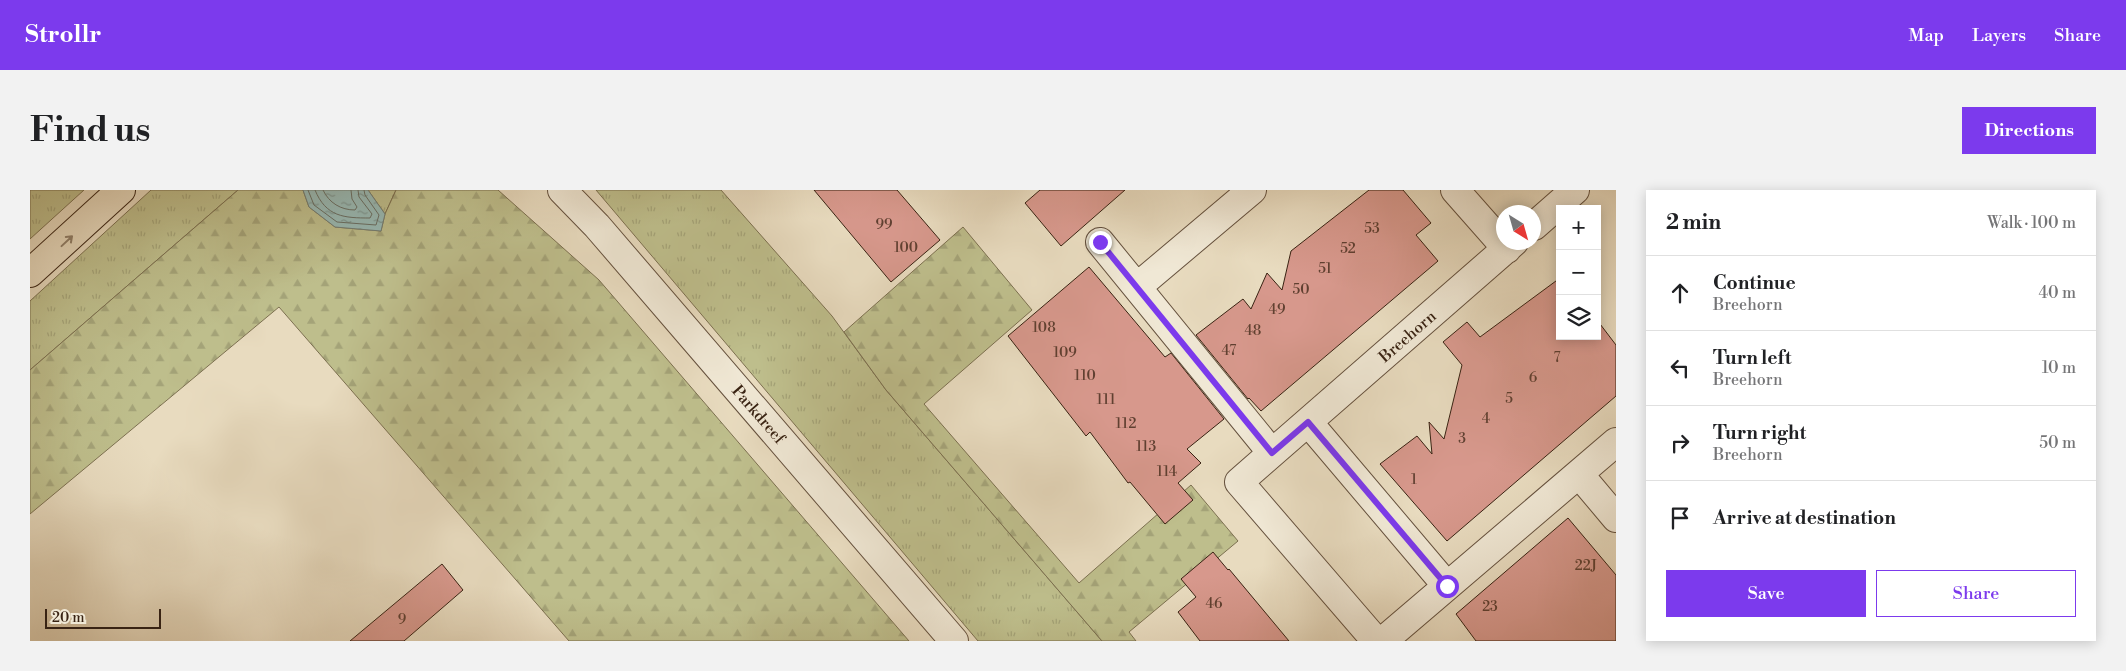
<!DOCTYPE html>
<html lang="en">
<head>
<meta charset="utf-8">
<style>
	body { margin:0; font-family:"Libre Bodoni",serif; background:#f2f2f2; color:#202124 }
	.controls { position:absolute; right:15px; top:15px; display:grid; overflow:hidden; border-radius:0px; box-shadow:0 2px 12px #0003 }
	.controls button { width:45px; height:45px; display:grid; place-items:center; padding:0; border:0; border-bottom:1px solid #e0e0e0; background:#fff; color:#202124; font:25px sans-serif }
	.compass { position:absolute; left:1466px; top:15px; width:45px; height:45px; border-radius:50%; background:#fff; box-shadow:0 2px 12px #0003; rotate:143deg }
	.scale { position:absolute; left:15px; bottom:12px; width:116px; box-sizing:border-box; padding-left:5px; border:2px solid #392313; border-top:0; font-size:14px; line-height:18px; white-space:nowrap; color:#392313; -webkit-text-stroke:4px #f0e8d5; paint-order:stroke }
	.stop { position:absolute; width:15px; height:15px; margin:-11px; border:4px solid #7c3aed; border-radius:50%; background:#fff }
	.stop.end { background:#7c3aed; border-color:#fff; box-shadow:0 1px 5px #0008 }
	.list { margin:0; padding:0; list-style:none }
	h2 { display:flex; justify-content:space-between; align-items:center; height:65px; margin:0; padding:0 20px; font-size:21px }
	h2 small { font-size:16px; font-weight:400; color:#757577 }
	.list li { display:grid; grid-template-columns:32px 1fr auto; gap:15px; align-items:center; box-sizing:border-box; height:75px; padding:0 20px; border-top:1px solid #e0e0e0 }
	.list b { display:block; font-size:19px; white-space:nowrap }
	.list p { margin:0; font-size:16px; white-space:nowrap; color:#757577 }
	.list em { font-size:16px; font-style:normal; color:#757577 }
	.actions { display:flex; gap:10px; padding:15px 20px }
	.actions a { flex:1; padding:11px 0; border:1px solid #7c3aed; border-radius:0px; text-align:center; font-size:18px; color:#7c3aed }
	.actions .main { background:#7c3aed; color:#fff }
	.icon { flex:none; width:28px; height:28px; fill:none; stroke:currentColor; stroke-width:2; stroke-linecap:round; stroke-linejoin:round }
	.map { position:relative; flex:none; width:1586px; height:451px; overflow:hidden; border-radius:0px }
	header { display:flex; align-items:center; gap:30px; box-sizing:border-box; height:70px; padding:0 25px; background:#7c3aed; color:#fff }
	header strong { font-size:24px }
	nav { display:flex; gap:28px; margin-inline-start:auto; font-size:18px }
	.intro { display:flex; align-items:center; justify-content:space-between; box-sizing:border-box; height:120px; padding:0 30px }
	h1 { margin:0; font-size:35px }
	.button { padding:12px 22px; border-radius:0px; background:#7c3aed; color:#fff; font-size:18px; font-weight:700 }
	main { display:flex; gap:30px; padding:0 30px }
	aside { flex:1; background:#fff; border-radius:0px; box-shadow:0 2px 12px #0003 }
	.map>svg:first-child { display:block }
</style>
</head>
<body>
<header>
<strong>Strollr</strong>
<nav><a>Map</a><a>Layers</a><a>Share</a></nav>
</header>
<div class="intro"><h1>Find us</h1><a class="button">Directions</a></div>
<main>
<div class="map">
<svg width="1586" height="451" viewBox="0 0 1586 451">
	<defs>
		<pattern id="grass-tufts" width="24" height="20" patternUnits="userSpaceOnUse" patternTransform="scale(1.25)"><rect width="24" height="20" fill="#bebe8c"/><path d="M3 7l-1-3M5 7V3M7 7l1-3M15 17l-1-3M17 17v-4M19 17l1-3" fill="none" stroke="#a4a378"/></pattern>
		<pattern id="forest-firs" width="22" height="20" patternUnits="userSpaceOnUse" patternTransform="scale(1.25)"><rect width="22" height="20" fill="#bebe8c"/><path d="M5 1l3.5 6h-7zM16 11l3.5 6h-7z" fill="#a4a378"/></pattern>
		<pattern id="water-ripples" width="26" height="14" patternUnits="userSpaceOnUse" patternTransform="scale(1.25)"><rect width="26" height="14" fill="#98bab6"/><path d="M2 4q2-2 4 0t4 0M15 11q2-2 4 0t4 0" fill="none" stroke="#7d9793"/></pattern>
	</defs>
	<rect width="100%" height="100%" fill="#e8dbbf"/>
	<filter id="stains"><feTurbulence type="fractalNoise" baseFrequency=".004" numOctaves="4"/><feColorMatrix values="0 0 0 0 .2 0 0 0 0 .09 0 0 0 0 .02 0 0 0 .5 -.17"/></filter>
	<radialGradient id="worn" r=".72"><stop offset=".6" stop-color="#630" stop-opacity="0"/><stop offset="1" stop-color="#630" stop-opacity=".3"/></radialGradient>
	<path fill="url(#grass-tufts)" stroke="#7c7050" d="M0 0H54L0 49Z
		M121 0H208L0 180V111Z
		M338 0H366L355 24Z
		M566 0H691L802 126 856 200 1072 451H948Z"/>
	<path fill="url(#forest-firs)" stroke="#7c7050" d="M208 0H273L279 17 305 37 351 41 355 24 366 0H468L569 90 879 451H539L249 117 0 324V180Z
		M933 37 1002 120 894 214 1049 393 1161 295 1208 351 1099 442 1106 451H1072L856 200 814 142Z"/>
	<path fill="url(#water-ripples)" stroke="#727e75" d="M273 0H338L355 24 351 41 305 37 279 17Z"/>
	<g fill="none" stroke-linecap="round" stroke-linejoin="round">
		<path stroke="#686e64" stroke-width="1" d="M278 0 284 15 307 32 346 35 349 25 335 5 334 0
			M285 0C296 27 314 28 340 28L342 24 329 7 328 0
			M293 0C299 13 311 20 325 20L327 17 322 9 321 0"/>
	</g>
	<path fill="#d7988c" stroke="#392313" d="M784 0H867L910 50 861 92Z
		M1010 0H1095L1031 56 995 13Z
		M1339 0H1373L1401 33 1386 45 1408 71 1231 221 1219 208 1218 209 1166 145 1213 109 1221 119 1237 83 1252 100 1261 61Z
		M1059 77 1135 167 1141 163 1194 229 1157 259 1171 273 1148 293 1163 310 1135 334 1100 292 1098 293 1060 242 1056 246 978 146Z
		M1530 88V146H1567V130L1586 155V206L1417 351 1350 274 1387 246 1402 264 1399 232 1414 249 1432 175 1413 152 1437 132 1450 147Z
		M1538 328 1586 385V451H1446L1426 424Z
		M1183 362 1198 380 1199 379 1259 451H1170L1148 422 1166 407 1151 389Z
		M412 374 433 400 374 451H320Z"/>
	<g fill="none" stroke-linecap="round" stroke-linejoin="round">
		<g stroke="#65513e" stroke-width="30">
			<path id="minor" d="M532 0 567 36 924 451
				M1425 0 1477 59
				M1504 36 1545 0
				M1070 52 1242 263
				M1107 97 1222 0
				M1278 232 1417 396
				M1549 284 1586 328
				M1346 451 1209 292 1484 52
				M1353 451 1586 252"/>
		</g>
		<g stroke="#392313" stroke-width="30">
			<path id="major" d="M0 83 91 0"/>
		</g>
		<use href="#minor" stroke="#f0e8d5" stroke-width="28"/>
		<use href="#major" stroke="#e8dbbf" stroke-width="28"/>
	</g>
	<defs><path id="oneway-shaft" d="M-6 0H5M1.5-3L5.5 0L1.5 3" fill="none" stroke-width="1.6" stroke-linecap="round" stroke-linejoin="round" transform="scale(1.25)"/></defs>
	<use stroke="#907f69" href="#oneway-shaft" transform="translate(37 51) rotate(-43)"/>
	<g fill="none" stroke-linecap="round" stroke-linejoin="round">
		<path stroke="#7c3aed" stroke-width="6" d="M1070 52 1242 263 1278 232 1417 396"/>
	</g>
	<g text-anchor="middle" stroke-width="4" stroke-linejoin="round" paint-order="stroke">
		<g font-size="14" fill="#604031">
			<text x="854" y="39">99</text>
			<text x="1342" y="43">53</text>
			<text x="876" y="62">100</text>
			<text x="1318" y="63">52</text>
			<text x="1295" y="83">51</text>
			<text x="1271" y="104">50</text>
			<text x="1247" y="124">49</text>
			<text x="1014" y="142">108</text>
			<text x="1223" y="145">48</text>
			<text x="1199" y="165">47</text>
			<text x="1035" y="167">109</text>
			<text x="1527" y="172">7</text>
			<text x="1055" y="190">110</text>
			<text x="1503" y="192">6</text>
			<text x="1479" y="213">5</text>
			<text x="1076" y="214">111</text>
			<text x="1456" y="233">4</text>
			<text x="1096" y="238">112</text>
			<text x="1432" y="253">3</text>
			<text x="1116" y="261">113</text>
			<text x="1137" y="286">114</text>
			<text x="1384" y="294">1</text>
			<text x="1556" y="380">22J</text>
			<text x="1184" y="418">46</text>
			<text x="1460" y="421">23</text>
			<text x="372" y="434">9</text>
		</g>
		<g font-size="16" fill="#392313" stroke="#f0e8d5">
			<text transform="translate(1377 146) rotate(-41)" y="6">Breehorn</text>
			<text transform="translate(729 224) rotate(49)" y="6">Parkdreef</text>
		</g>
	</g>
	<rect width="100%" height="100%" filter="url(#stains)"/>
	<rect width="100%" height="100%" fill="url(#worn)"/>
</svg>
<div class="controls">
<button>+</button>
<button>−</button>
<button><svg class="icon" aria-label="layers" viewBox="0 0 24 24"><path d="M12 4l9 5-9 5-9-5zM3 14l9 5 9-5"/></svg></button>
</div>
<svg class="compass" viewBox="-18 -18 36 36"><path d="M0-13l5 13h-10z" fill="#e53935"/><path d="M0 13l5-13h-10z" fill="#757577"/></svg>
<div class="scale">20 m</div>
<div class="stop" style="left:1417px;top:396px"></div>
<div class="stop end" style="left:1070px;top:52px"></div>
</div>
<aside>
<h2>2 min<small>Walk · 100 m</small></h2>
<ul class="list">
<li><svg class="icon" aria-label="ahead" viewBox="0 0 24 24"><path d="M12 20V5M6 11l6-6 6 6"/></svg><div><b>Continue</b><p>Breehorn</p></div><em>40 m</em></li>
<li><svg class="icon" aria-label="left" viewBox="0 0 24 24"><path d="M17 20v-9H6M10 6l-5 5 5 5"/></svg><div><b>Turn left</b><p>Breehorn</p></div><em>10 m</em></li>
<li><svg class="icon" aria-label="right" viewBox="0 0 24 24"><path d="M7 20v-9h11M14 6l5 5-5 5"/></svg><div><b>Turn right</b><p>Breehorn</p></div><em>50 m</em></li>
<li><svg class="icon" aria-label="arrive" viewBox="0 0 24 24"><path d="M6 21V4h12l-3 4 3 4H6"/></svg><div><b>Arrive at destination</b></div></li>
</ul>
<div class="actions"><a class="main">Save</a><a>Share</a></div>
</aside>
</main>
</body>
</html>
